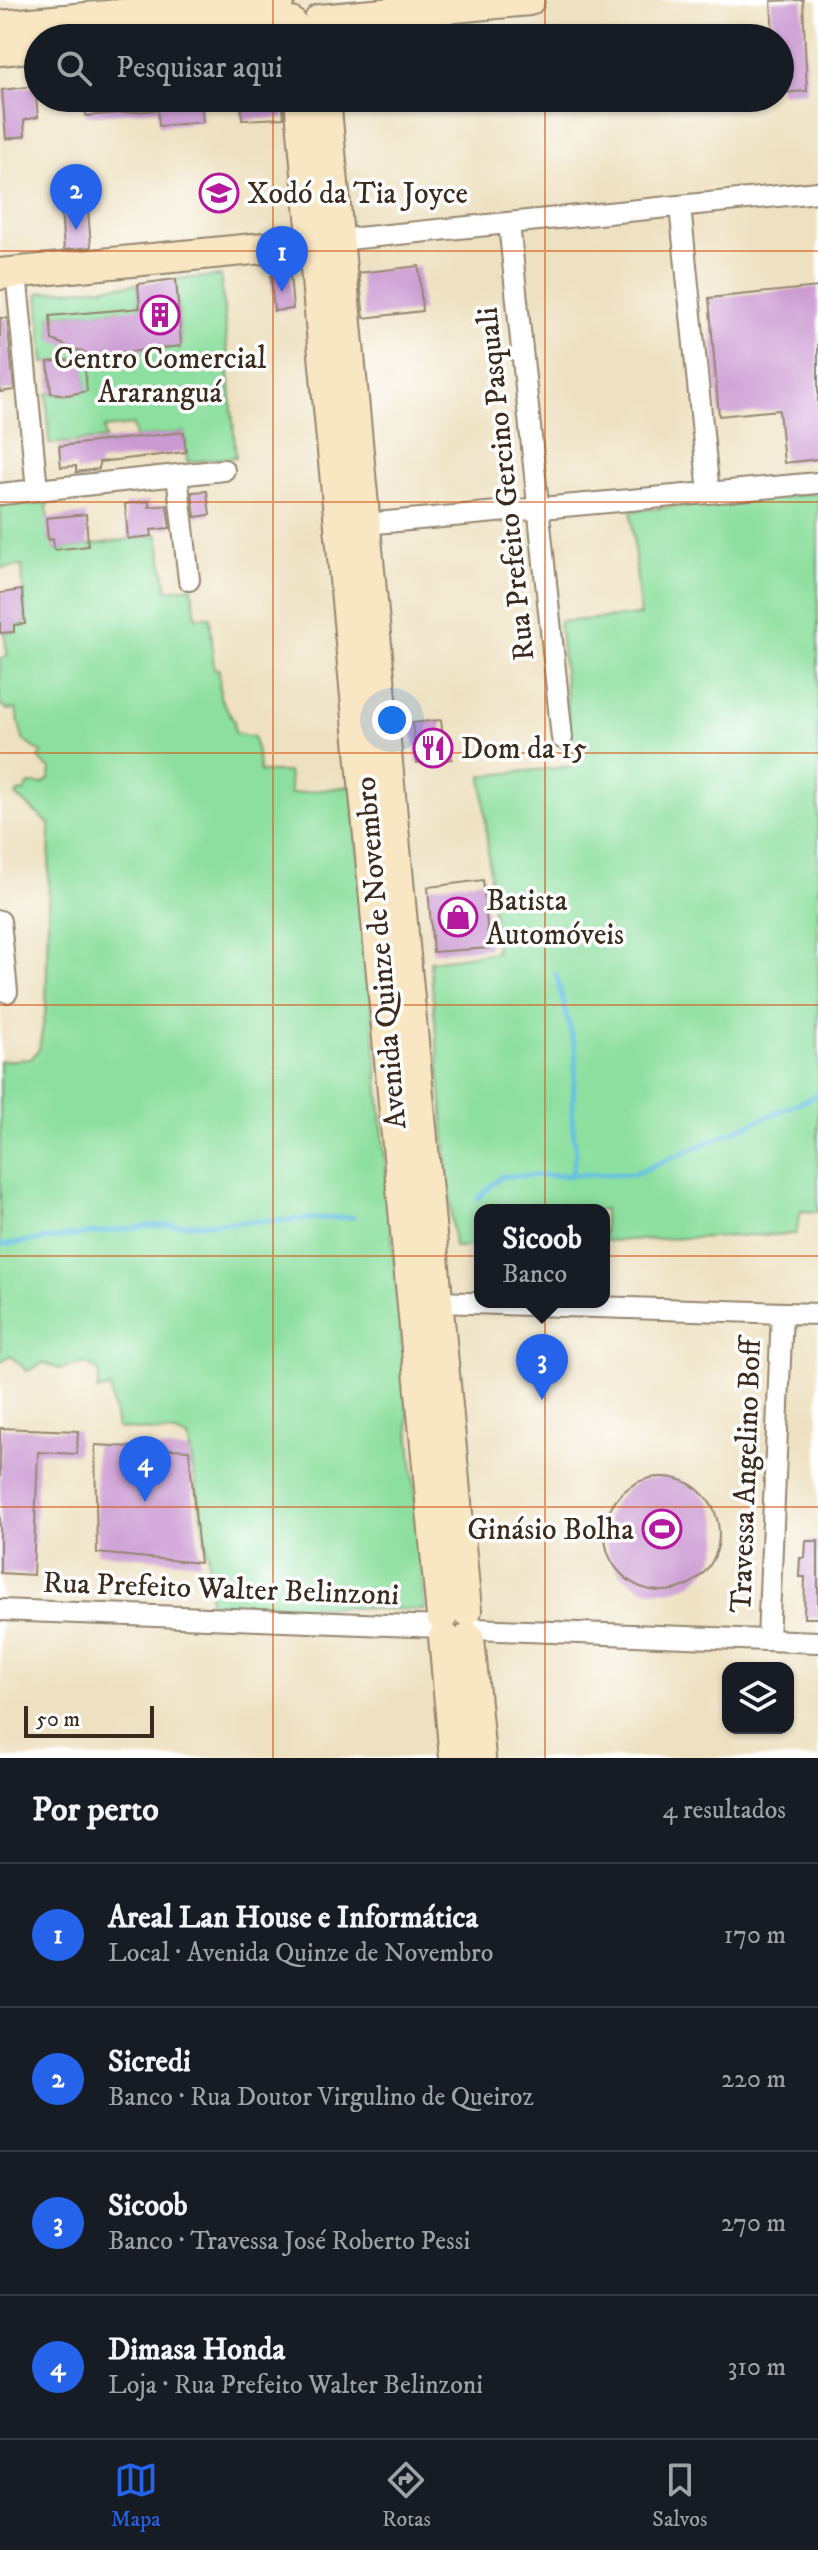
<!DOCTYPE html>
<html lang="pt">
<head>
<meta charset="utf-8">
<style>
	body { margin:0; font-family:"IM FELL DW Pica",serif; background:#242831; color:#f1f3f6 }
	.controls { position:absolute; right:24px; bottom:24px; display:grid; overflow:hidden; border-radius:16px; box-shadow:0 2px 6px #0004 }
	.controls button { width:72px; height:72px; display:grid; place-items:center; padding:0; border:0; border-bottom:2px solid #363941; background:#171b24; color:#f1f3f6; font:40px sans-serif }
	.scale { position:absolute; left:24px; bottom:20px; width:130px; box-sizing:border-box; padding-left:8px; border:4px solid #3b2a1e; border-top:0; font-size:22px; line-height:28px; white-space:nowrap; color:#3b2a1e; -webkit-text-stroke:6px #fff; paint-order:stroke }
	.you { position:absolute; left:392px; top:720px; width:28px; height:28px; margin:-20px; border:6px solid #fff; border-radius:50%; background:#1a73e8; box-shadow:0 0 0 12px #1a73e833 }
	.badge { display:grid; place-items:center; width:52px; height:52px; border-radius:50%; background:#2563eb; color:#fff; font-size:26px; font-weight:700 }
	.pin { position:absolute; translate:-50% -66px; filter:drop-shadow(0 2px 4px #0008) }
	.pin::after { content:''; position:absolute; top:42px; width:28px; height:24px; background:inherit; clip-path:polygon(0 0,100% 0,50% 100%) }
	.popup { position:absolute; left:474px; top:1204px; width:136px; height:104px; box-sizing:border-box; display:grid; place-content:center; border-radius:16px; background:#171b24; filter:drop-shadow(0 2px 6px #0005); font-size:26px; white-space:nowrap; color:#9ea1a6 }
	.popup b { font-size:30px; color:#f1f3f6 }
	.popup::after { content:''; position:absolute; left:50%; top:100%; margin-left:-16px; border:16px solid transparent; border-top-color:#171b24 }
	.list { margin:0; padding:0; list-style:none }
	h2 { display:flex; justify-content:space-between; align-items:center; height:104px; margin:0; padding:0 32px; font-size:34px }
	h2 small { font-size:26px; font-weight:400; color:#9ea1a6 }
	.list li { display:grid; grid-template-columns:52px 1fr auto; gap:24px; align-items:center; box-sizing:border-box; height:144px; padding:0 32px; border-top:2px solid #363941 }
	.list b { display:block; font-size:30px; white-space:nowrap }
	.list p { margin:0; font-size:26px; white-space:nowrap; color:#9ea1a6 }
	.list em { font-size:26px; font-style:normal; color:#9ea1a6 }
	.icon { flex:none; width:44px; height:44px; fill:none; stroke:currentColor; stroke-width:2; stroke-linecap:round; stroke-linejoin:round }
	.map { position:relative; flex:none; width:818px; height:1758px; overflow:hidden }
	.search { position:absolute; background:#171b24; box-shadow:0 2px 6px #0004; left:24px; right:24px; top:24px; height:88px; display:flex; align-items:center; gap:20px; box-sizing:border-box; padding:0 28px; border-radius:44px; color:#9ea1a6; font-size:30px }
	.sheet { height:680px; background:#171b24 }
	nav { display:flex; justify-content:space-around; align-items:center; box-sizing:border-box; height:112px; border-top:2px solid #363941; background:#171b24; font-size:22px; color:#9ea1a6 }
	nav a { display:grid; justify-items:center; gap:4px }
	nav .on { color:#2563eb }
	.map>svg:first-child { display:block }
</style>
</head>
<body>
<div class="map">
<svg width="818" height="1758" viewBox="0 0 818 1758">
	<rect width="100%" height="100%" fill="#fff"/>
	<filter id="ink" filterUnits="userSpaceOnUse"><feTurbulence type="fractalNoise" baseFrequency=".0125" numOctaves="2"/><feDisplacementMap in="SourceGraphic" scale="16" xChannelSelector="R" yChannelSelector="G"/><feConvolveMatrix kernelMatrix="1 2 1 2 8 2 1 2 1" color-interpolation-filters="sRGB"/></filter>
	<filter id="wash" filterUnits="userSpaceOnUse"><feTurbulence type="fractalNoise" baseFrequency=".006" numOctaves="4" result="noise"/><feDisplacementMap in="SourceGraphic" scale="32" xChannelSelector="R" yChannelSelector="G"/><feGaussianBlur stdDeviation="1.8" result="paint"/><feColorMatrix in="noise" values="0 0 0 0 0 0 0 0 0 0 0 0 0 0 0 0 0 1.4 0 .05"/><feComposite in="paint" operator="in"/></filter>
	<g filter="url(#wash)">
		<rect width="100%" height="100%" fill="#eee1c1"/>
		<path fill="#8ddf9f" stroke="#64845e" stroke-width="2" fill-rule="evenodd" d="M221 276 236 457 187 462 184 432 135 438 133 425 104 428 105 439 49 444 47 393 67 395 86 391 84 359 44 363 38 293 138 284 144 350 181 345 176 279ZM119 310 57 342 52 339 50 316Z
			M818 493V1212L801 1211 796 1234 604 1241V1210H480V1246L454 1247 430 961 496 952 482 776 574 766 559 622 640 615 631 511Z
			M47 503 49 540 53 539 55 550 158 535 167 590 192 587 196 617H210L214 669H219L220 697 234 721 235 733 254 737 260 772H288L291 794 352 786 425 1610 210 1604 208 1554 188 1438 176 1433 117 1428 110 1388 97 1391 100 1373 86 1363 59 1369 44 1363 27 1371 10 1355 0 1363V1061L31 1059 39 1049 46 1009 50 825 16 795 19 791 24 792 29 784H43L49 779 51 770 38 758 42 753 23 740 16 709 8 710 0 705V658L8 656 4 633 14 632V625L25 624 22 566 0 568V506Z"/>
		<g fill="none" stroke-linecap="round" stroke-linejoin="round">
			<path stroke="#65c0e3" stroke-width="5" d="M556 974 576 1052 572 1119 576 1154 571 1176
				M478 1198 502 1176 634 1174 818 1095
				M0 1245 151 1226 353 1217"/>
		</g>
		<g id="blocks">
			<path fill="#ca99d1" d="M803 0 807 91 780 93V38H773L771 1Z
				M35 86 38 117 24 120 25 136 6 139 2 90Z
				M84 98H201L203 122 159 126 158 110 86 116Z
				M241 98H282L284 118 242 120Z
				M88 209 91 247 64 250 61 211Z
				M419 266 422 311 364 318 359 273Z
				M290 274 293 309 274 311 271 276Z
				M176 279 181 346 93 356 52 340 50 316 140 308 138 284Z
				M818 287V459L784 463 779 410 719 416 709 298Z
				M0 318H7L14 390 0 392Z
				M84 358 87 391 67 395 51 393 48 362Z
				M184 432 186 452 99 462V469L76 472V466L61 467 59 446Z
				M207 491 210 515 195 517 192 492Z
				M149 501V507L167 505 170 528 151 530 152 536 128 539 125 504Z
				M86 514 88 546 54 550 53 539 48 540 46 518Z
				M22 590 25 624 14 625V632L0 633V593Z
				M441 720 443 738 450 737 452 759 417 763 412 723Z
				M483 880 489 948 433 952 428 887Z
				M0 1428 78 1431 77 1454 38 1452 33 1575 0 1573Z
				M95 1445 189 1450 200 1563 97 1553Z
				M605 1534a57 57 0 1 1 114 0a57 57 0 1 1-114 0Z
				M806 1541H818V1618H804L805 1577H799L800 1558H805Z"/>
		</g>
	</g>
	<g filter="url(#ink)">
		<use href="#blocks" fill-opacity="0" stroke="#948670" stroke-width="2"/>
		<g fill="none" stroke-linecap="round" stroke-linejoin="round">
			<g stroke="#948670" stroke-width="24">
				<path id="street" d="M680 206 709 493
					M509 223 562 738
					M338 240 818 192
					M16 272 37 490
					M177 475 189 580
					M0 494 224 470
					M365 524 818 483
					M0 921 7 992
					M437 1302 818 1314
					M0 1610 440 1627
					M474 1629 818 1642
					M768 1640 782 1313"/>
			</g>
			<g stroke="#948670" stroke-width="34">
				<path id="secondary" d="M320 20 529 0
					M0 26 279 0
					M128 38 291 23
					M0 50 38 46
					M300 98 442 1616
					M325 98 466 1610
					M0 274 314 243
					M444 1637 455 1758
					M469 1638 480 1758"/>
			</g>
			<use href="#street" stroke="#fff" stroke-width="20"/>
			<use href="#secondary" stroke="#f9e7c3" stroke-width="30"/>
		</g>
	</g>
	<path fill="none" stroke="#d7540e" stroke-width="2" stroke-opacity="0.55" d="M273 0V38M545 0V38M273 98V1758M545 98V1758M0 251H818M0 502H818M0 753H818M0 1005H818M0 1256H818M0 1507H818"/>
	<defs>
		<g id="school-ring" transform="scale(2)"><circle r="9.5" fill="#fff" stroke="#b5179e" stroke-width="1.5"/><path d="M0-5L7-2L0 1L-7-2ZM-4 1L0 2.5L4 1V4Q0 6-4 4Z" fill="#b5179e"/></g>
		<g id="building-ring" transform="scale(2)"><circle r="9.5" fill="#fff" stroke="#b5179e" stroke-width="1.5"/><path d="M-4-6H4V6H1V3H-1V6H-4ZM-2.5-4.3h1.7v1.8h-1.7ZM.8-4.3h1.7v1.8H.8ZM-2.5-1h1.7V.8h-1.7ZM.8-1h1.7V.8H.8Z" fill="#b5179e"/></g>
		<g id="restaurant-ring" transform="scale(2)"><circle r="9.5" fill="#fff" stroke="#b5179e" stroke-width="1.5"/><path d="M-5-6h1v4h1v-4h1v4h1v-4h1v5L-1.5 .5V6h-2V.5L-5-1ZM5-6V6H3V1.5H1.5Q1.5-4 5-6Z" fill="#b5179e"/></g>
		<g id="shop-ring" transform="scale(2)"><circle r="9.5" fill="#fff" stroke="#b5179e" stroke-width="1.5"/><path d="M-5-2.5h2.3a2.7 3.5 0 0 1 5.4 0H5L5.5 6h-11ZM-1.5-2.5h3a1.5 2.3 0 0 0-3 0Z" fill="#b5179e"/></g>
		<g id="stadium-ring" transform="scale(2)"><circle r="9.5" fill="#fff" stroke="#b5179e" stroke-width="1.5"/><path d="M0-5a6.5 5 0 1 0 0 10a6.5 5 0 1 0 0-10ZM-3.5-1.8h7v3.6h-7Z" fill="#b5179e"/></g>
	</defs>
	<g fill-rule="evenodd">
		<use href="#school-ring" x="219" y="193"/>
		<use href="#building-ring" x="160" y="315"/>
		<use href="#restaurant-ring" x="433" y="748"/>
		<use href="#shop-ring" x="458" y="917"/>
		<use href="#stadium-ring" x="662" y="1529"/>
	</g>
	<g text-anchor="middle" stroke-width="7" stroke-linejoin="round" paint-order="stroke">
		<g font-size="30" fill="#3b2a1e" stroke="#fff" text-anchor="start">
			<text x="247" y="203">Xodó da Tia Joyce</text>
			<text x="160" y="368" text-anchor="middle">Centro Comercial<tspan x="160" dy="34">Araranguá</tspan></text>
			<text x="461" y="758">Dom da 15</text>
			<text x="486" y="910">Batista<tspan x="486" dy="34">Automóveis</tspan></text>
			<text x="634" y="1539" text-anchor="end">Ginásio Bolha</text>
		</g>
		<g font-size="30" fill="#3b2a1e" stroke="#fff">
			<text transform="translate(505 484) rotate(-96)" y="10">Rua Prefeito Gercino Pasquali</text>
			<text transform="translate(380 953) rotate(-95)" y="10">Avenida Quinze de Novembro</text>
			<text transform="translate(745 1476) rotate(-88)" y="10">Travessa Angelino Boff</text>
			<text transform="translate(221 1588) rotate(2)" y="10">Rua Prefeito Walter Belinzoni</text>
		</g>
	</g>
</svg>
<div class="controls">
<button><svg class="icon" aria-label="layers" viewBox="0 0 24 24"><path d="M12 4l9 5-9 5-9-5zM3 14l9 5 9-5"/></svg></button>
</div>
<div class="scale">50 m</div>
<div class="you"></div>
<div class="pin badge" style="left:282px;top:292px">1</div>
<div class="pin badge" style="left:76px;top:230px">2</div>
<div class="pin badge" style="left:542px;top:1400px">3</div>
<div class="popup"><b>Sicoob</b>Banco</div>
<div class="pin badge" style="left:145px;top:1502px">4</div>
<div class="search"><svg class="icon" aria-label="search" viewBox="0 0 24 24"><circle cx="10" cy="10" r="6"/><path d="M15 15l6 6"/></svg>Pesquisar aqui</div>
</div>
<section class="sheet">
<h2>Por perto<small>4 resultados</small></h2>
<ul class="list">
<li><span class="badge">1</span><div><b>Areal Lan House e Informática</b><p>Local · Avenida Quinze de Novembro</p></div><em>170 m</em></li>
<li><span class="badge">2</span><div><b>Sicredi</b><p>Banco · Rua Doutor Virgulino de Queiroz</p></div><em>220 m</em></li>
<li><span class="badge">3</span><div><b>Sicoob</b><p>Banco · Travessa José Roberto Pessi</p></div><em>270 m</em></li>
<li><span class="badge">4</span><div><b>Dimasa Honda</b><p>Loja · Rua Prefeito Walter Belinzoni</p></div><em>310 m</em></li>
</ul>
</section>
<nav>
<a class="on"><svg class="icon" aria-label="map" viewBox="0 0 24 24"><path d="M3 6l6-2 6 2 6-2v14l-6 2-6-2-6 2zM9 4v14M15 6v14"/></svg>Mapa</a>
<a><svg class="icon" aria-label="directions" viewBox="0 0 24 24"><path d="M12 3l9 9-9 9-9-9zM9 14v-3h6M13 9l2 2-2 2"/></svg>Rotas</a>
<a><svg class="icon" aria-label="saved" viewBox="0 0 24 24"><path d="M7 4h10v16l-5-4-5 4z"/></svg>Salvos</a>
</nav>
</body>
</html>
